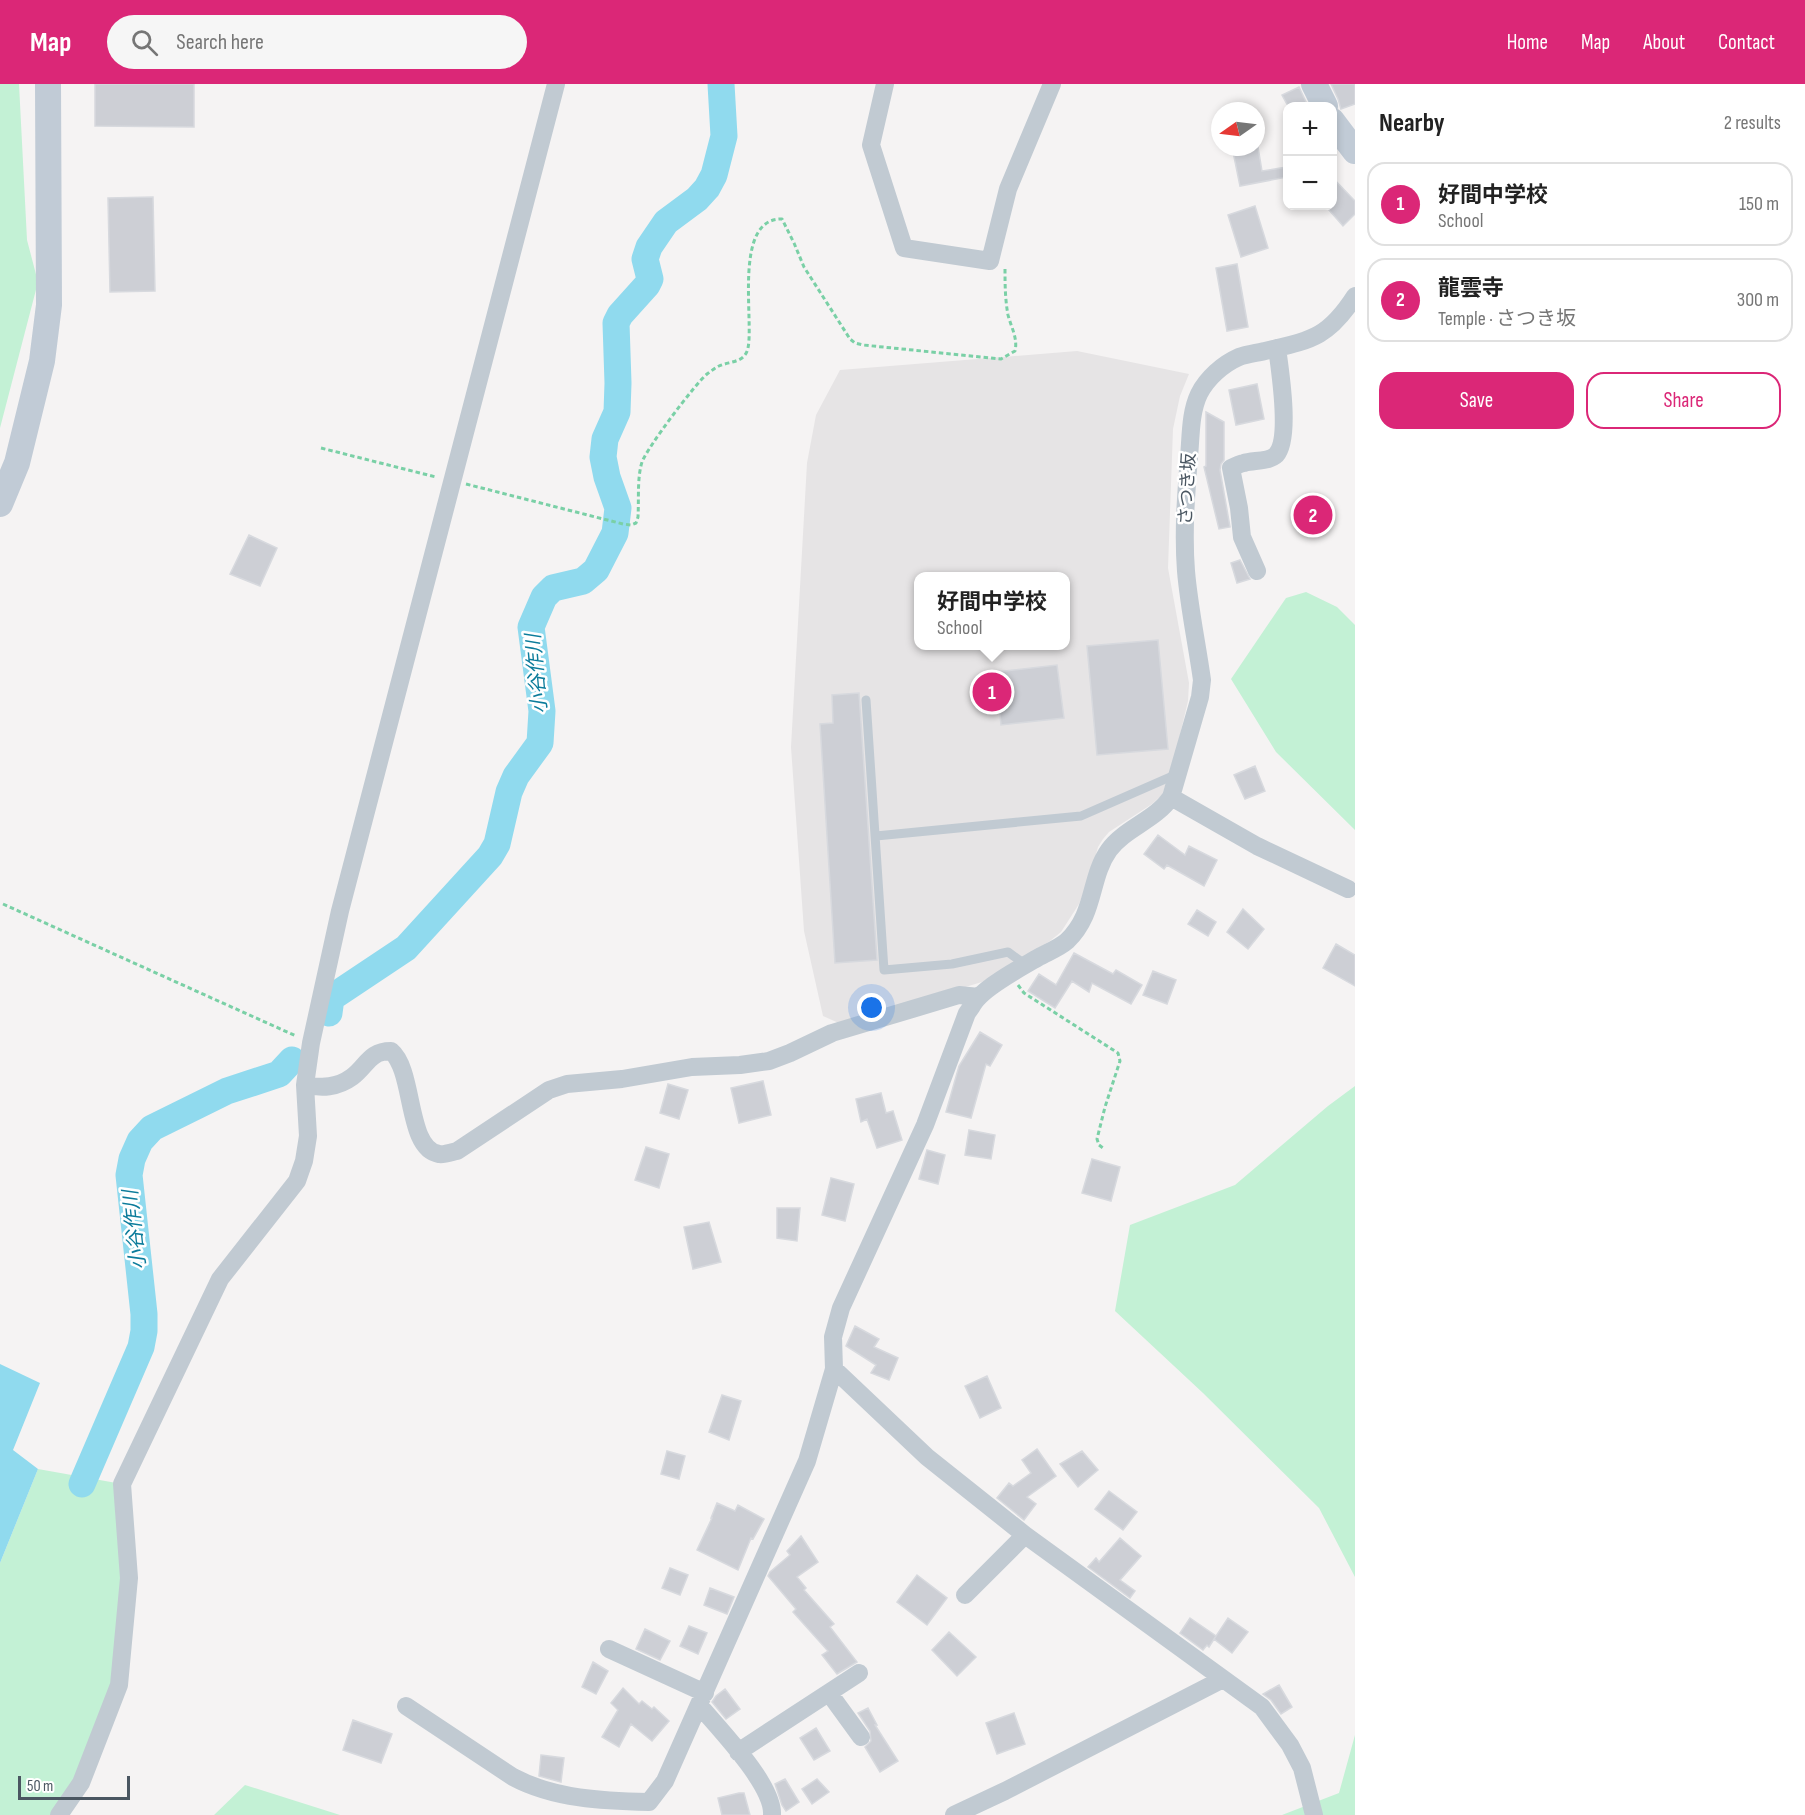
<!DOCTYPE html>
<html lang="en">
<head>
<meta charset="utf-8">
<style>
	body { margin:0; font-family:"Sofia Sans Condensed","Noto Sans JP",sans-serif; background:#f6f6f6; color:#222 }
	.controls { position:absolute; right:18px; top:18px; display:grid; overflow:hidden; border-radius:12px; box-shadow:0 3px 9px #0003 }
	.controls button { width:54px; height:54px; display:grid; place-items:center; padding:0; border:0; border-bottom:2px solid #e0e0e0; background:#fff; color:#222; font:30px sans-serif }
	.compass { position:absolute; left:1211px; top:18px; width:54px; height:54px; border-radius:50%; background:#fff; box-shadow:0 3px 9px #0003; rotate:256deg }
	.scale { position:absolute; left:18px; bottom:15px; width:112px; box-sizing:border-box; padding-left:6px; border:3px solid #4a5661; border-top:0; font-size:16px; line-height:21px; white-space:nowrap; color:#4a5661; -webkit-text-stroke:4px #fff; paint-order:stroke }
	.you { position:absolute; left:872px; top:924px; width:21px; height:21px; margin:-15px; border:4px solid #fff; border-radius:50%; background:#1a73e8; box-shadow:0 0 0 9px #1a73e833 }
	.badge { display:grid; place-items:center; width:39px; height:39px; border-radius:50%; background:#db2777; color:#fff; font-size:20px; font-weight:700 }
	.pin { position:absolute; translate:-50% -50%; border:3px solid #fff; box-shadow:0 2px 6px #0006 }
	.popup { position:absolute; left:914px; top:488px; width:156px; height:78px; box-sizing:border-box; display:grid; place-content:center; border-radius:12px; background:#fff; filter:drop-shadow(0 2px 4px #0005); font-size:20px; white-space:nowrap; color:#767676 }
	.popup b { font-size:22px; color:#222 }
	.popup::after { content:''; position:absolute; left:50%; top:100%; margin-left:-12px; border:12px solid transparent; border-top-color:#fff }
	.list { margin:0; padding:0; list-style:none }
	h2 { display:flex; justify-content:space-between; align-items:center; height:78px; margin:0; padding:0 24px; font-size:26px }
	h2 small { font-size:20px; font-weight:400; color:#767676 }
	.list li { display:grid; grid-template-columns:39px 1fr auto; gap:18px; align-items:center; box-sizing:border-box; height:84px; margin:0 12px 12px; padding:0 12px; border:2px solid #e0e0e0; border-radius:18px }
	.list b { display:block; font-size:22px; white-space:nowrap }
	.list p { margin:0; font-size:20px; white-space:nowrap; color:#767676 }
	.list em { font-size:20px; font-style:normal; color:#767676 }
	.actions { display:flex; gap:12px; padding:18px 24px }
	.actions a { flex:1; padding:14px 0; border:2px solid #db2777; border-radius:18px; text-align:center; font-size:21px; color:#db2777 }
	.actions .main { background:#db2777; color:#fff }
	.icon { flex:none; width:33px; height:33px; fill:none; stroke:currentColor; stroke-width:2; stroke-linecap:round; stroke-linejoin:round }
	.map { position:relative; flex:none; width:1355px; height:1731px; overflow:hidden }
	header { display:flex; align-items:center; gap:36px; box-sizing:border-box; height:84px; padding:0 30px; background:#db2777; color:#fff }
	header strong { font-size:28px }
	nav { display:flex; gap:33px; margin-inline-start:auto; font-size:21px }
	.search { width:420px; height:54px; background:#f6f6f6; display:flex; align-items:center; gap:15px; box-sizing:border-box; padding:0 21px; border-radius:33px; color:#767676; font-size:22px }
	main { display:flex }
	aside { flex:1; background:#fff }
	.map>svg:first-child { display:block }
</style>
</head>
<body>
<header>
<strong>Map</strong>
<div class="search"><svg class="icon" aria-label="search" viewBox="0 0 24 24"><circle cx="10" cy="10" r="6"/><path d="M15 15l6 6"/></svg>Search here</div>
<nav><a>Home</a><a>Map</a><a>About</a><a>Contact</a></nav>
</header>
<main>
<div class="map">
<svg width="1355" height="1731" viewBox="0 0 1355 1731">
	<rect width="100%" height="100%" fill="#f5f3f3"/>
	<path fill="#e6e4e5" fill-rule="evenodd" d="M1077 267 1189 290 1180 312 1173 345 1168 484 1189 599 1188 617 1174 676 1162 711 1152 720 1109 748 1103 755 1098 763 1089 795 1079 820 1061 848 1050 857 982 898 841 940 823 932 804 847 791 663 807 379 816 331 840 286ZM918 492H1066V562H918Z"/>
	<path fill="#c3f1d5" d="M0 0H19L27 156 38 198 0 344Z
		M1306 508 1337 523 1355 541V746L1276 668 1231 595 1286 514Z
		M1355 1002V1493L1319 1424 1203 1309 1115 1227 1130 1141 1235 1101 1328 1022Z
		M38 1385 122 1400 119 1601 59 1731H0V1479Z
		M1355 1651V1731H1282L1339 1709Z
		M245 1701 340 1731H214Z"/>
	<path fill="#90daee" d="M0 1280 40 1299 13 1366 38 1385 0 1479Z"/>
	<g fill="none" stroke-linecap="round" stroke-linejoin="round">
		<path stroke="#90daee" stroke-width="27" d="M329 929 331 914 406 864 490 772 497 760 509 708 516 692 540 659 542 627 531 543 544 513 553 504 583 497 596 486 615 449 618 424 607 393 603 373 605 355 617 328 618 299 616 239 620 231 647 201 650 195 645 175 649 163 666 138 697 115 707 104 714 91 724 52 721 0
			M82 1400 141 1263 144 1247V1230L129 1091 132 1075 140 1057 152 1044 227 1007 279 990 292 976"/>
	</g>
	<path fill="#cdcfd5" stroke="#d7d9de" stroke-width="1.5" d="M95 0H194V43L95 42Z
		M1331 0H1355V20L1341 25 1338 15Z
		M1299 3 1308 22H1288L1282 11Z
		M1232 63H1258L1262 87 1287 83V93L1240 102Z
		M1332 93 1355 117V130L1343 142 1329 126 1332 123Z
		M153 113 155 207 110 208 108 114Z
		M1255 122 1268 164 1241 173 1228 131Z
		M1237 180 1248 243 1227 247 1216 184Z
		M1257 300 1264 335 1236 341 1229 306Z
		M1206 328 1224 338V376L1221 380 1220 386 1230 443 1219 445 1204 383 1206 382Z
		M249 451 277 464 260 502 230 490Z
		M1240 476 1250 495 1237 499 1231 479Z
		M1158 556 1168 665 1097 671 1087 562Z
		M1057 581 1064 634 1001 641 996 588Z
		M859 609 877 876 835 879 820 640 833 639 832 611Z
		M1255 682 1265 707 1245 715 1234 691Z
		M1158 751 1185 771 1189 762 1217 776 1204 802 1167 781 1164 785 1144 770Z
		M1243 825 1264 845 1248 865 1227 848Z
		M1197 826 1216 838 1208 852 1188 840Z
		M1336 860 1355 871V902L1323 884Z
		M1074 869 1113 890 1116 886 1142 901 1131 920 1092 899 1089 908 1072 897 1055 924 1028 907 1039 890 1056 901Z
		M1153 887 1176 896 1167 920 1143 911Z
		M980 948 1002 961 990 982 986 980 971 1034 946 1028 959 982Z
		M763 997 771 1031 739 1039 731 1004Z
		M668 1000 688 1006 679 1035 660 1029Z
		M881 1009 886 1029 893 1027 902 1056 877 1064 867 1035 861 1038 856 1015Z
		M969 1046 995 1051 991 1075 965 1071Z
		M646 1063 669 1070 659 1104 635 1096Z
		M927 1066 945 1071 938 1100 919 1095Z
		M1092 1075 1120 1083 1111 1117 1082 1109Z
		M831 1094 854 1100 845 1137 822 1131Z
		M777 1124H800L797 1157 777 1154Z
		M709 1138 721 1178 693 1185 684 1143Z
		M855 1242 879 1255 874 1263 898 1274 889 1296 871 1289 876 1281 846 1262Z
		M987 1292 1001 1324 980 1334 965 1302Z
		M722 1311 741 1317 729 1356 709 1348Z
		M1037 1365 1056 1392 1027 1413 1036 1420 1024 1436 997 1414 1009 1399 1013 1402 1031 1389 1022 1376Z
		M667 1367 685 1372 679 1395 661 1390Z
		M1082 1367 1098 1386 1078 1403 1060 1380Z
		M1109 1407 1137 1428 1123 1446 1095 1425Z
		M717 1419 735 1427 738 1421 764 1435 753 1455 751 1454 738 1486 697 1466 712 1434H711Z
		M801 1452 818 1478 797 1493 806 1504 804 1506 834 1540 830 1543 857 1578 837 1590 822 1571 828 1567 793 1528 796 1525 768 1492 770 1488 790 1471 787 1467Z
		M1120 1454 1141 1472 1120 1496 1135 1507 1130 1514 1088 1483 1096 1474 1099 1478Z
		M670 1484 688 1491 680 1511 662 1504Z
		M917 1491 947 1514 927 1541 897 1518Z
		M710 1504 734 1513 727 1530 704 1521Z
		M1190 1534 1216 1552 1209 1563 1207 1561 1203 1566 1180 1549Z
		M1228 1534 1248 1548 1232 1569 1214 1555Z
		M689 1542 707 1549 698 1570 680 1562Z
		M645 1545 670 1557 660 1576 636 1565Z
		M949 1548 976 1573 957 1592 932 1566Z
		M593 1578 608 1587 596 1610 582 1603Z
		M1279 1601 1292 1623 1281 1630 1271 1616 1263 1610Z
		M623 1604 639 1620 642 1617 652 1625 654 1623 669 1637 652 1657 631 1640 619 1663 602 1653 618 1626 611 1619Z
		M725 1605 740 1625 726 1635 712 1618 716 1612Z
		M868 1624 877 1641H875L898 1677 880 1688 865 1663 871 1657 870 1647 858 1629Z
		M1014 1629 1025 1660 997 1670 986 1639Z
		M353 1636 392 1650 381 1679 343 1666Z
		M816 1644 830 1667 814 1676 800 1654Z
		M541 1671 564 1674 561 1698 539 1692Z
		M785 1695 799 1718 786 1727 782 1721 775 1700Z
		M817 1695 829 1708 812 1720 802 1705Z
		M739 1709H744L750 1731H722L718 1714Z"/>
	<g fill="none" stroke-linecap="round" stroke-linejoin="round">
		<path stroke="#7ad0a6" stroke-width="3" stroke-dasharray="4.5 3" stroke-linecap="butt" d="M321 364 436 393
			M466 400 623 440 631 441 636 439 638 433C639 415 637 394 642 378 647 364 695 300 707 290 711 287 715 284 719 282 730 277 745 279 748 264 754 235 733 134 782 135L794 159 804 183 850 255 855 259 863 261 1001 275 1015 267C1018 254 1011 243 1008 231 1005 215 1005 199 1005 183
			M3 820 296 952
			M1018 901 1024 909 1118 969 1120 977 1105 1023 1097 1055 1099 1061 1103 1064"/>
		<path stroke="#c1cad2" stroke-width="9" d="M866 616 884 886 952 880 1008 868 1026 881
			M876 752 1081 732 1177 690"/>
		<path stroke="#c1cad2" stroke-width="18" d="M885 0 871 61 904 164 990 177 1008 105 1052 0
			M1257 487 1242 453 1239 424 1231 384C1235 382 1239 380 1244 379 1252 376 1269 378 1276 371 1291 355 1280 286 1277 264
			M1171 713 1257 762 1348 805
			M305 1001C322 1004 337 1004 352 993 367 982 369 967 391 967 415 987 406 1065 439 1070 444 1071 452 1068 457 1067L549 1006 567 1000 622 995 692 983 740 981 769 977 790 969 832 949 959 911 979 913
			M834 1285 927 1373 1025 1451 1262 1623 1290 1661 1302 1684 1314 1731
			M965 1511 1025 1451
			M609 1565 705 1609
			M829 1609 861 1653
			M699 1621C719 1645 774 1701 772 1731
			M406 1622 513 1693C554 1715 604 1717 649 1718L665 1697 807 1377 834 1285 833 1253 841 1224 925 1041 967 929C971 924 974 918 978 914 990 900 1022 883 1039 873 1048 868 1059 864 1067 857 1096 829 1089 794 1109 766 1125 744 1156 736 1171 713L1200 613 1202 596C1197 560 1189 523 1186 487 1183 449 1186 411 1189 373 1191 352 1190 329 1199 310 1207 294 1223 280 1239 273 1247 270 1257 269 1265 267 1311 256 1328 254 1355 212
			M738 1668 859 1589
			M59 1731 81 1699 119 1601 129 1494 122 1400 220 1195 297 1097 304 1077 308 1052 305 1001 311 959 340 827 556 0
			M954 1731 1005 1707 1223 1595"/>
		<path stroke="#c1cbd6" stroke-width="26" d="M1314 0 1325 22
			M1332 37 1355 67
			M0 420 17 379 42 277 49 221 48 0"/>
	</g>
	<g text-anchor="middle" stroke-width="5" stroke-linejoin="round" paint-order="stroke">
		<g font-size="18" fill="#4a5661" stroke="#fff">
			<text transform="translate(1187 405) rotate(-87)" y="6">さつき坂</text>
		</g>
		<g font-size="20" font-style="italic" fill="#0c7c9b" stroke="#fff">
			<text transform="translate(536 590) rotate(-95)" y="7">小谷作川</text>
			<text transform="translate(134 1146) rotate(-96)" y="7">小谷作川</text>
		</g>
	</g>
</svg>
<div class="controls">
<button>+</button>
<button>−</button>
</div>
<svg class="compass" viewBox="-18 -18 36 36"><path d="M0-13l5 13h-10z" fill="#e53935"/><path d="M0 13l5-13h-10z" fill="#767676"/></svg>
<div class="scale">50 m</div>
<div class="you"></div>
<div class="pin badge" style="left:992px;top:608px">1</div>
<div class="popup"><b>好間中学校</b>School</div>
<div class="pin badge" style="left:1313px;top:431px">2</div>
</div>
<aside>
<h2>Nearby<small>2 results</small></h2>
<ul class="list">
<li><span class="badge">1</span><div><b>好間中学校</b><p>School</p></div><em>150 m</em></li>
<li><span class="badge">2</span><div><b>龍雲寺</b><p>Temple · さつき坂</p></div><em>300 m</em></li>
</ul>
<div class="actions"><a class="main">Save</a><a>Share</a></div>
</aside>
</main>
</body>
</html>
